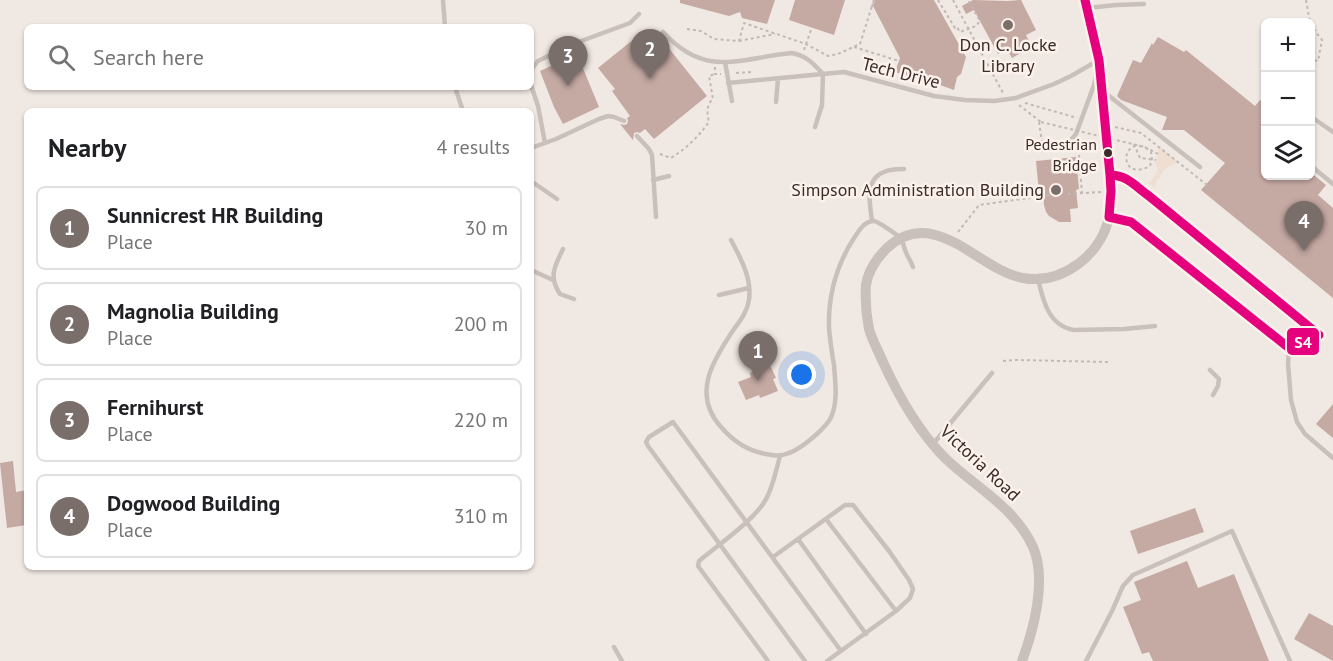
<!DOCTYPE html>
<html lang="en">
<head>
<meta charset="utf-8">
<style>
	body { margin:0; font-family:"PT Sans",sans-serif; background:#f6f6f6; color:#202124 }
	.controls { position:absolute; right:18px; top:18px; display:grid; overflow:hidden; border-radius:9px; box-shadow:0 2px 4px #0004 }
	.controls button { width:54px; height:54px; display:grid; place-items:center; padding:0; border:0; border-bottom:2px solid #e0e0e0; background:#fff; color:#202124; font:30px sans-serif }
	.you { position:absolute; left:802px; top:375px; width:21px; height:21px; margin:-15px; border:4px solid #fff; border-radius:50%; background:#1a73e8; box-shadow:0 0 0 9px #1a73e833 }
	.badge { display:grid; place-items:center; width:39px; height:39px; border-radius:50%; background:#7a6e6a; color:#fff; font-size:20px; font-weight:700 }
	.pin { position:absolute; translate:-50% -50px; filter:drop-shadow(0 2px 3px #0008) }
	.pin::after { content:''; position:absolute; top:32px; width:21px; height:18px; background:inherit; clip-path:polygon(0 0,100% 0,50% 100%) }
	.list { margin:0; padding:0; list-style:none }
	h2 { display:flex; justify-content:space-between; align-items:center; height:78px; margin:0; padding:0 24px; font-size:26px }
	h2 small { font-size:20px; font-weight:400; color:#757577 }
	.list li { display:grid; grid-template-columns:39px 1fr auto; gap:18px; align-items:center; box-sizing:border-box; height:84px; margin:0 12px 12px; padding:0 12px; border:2px solid #e0e0e0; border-radius:9px }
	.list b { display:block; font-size:22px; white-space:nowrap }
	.list p { margin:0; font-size:20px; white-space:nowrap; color:#757577 }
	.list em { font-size:20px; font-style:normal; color:#757577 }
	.icon { flex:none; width:33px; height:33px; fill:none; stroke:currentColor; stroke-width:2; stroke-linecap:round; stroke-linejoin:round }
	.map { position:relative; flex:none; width:1333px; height:661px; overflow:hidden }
	.search { position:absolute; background:#fff; box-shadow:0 2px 4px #0004; left:24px; top:24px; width:510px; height:66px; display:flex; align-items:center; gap:15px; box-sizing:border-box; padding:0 21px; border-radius:9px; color:#757577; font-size:22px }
	.panel { position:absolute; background:#fff; box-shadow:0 2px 4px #0004; left:24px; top:108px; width:510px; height:462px; border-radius:9px }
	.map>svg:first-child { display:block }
</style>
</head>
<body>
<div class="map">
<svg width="1333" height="661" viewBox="0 0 1333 661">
	<rect width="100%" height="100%" fill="#f0e8e3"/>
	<path fill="#efded2" d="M1158 146 1178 162 1166 168 1156 182 1155 188 1148 183 1153 179 1158 169 1155 162 1158 157Z"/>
	<path fill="#c5a9a3" d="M680 0H775L767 24 742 18 740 12 729 16 680 3Z
		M795 0H845L834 35 789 20Z
		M875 0H934L966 57 961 74 957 77 954 90 940 85 937 87 920 82 918 79 895 72 900 58 873 6Z
		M973 0 1007 1 1021 0 1036 30 1026 35 1030 43 1026 50 1012 58 1007 49 998 54 974 10 966 14 962 6Z
		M645 30 661 50 667 46 707 96 654 139 645 129 640 133 637 132 634 133 633 140 620 124 624 125 627 124 628 121 627 118 630 116 612 91 615 89 598 68Z
		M1158 37 1184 52 1186 50 1255 106 1260 100 1266 105V127L1262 132 1266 135V176H1315L1326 185 1318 195 1333 208V298L1201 190 1225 163 1184 130H1162L1167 117 1121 100 1117 96 1133 60 1141 63 1152 43 1153 45Z
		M577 54 599 107 563 124 554 107 540 71Z
		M1076 157 1079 189 1076 190 1078 208 1070 209 1071 222H1059L1049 216 1046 212 1044 205 1043 193H1039L1036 161Z
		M770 365 776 378 773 379 778 391 760 398 759 395 746 400 738 382 751 377 750 373Z
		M1333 404V438L1316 424Z
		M13 461 16 492 27 490V525L7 528 0 463Z
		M1195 508 1204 532 1138 554 1130 531Z
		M1187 561 1198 588 1234 574 1269 661H1153L1149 652 1142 654 1123 607 1141 600 1134 582Z
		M1309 613 1333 626V661L1294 639Z"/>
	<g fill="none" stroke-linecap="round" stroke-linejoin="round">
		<path stroke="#c2b9b4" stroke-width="2" stroke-dasharray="3 3" stroke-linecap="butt" d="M874 0 872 6 875 0
			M938 0 955 28 957 27 960 32 976 26 980 21 968 0
			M953 0 1003 93
			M1306 0 1310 22
			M1310 24 1322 40 1318 61 1310 59
			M687 29 701 31 714 39 739 41 744 23 806 44 828 56 838 54 860 44 872 6
			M739 41 775 34
			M854 47 899 61
			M804 50 812 27
			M715 67V74H721
			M736 73 751 72
			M1025 103 1074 117
			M1019 105 1041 122
			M1039 122 1042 143
			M1115 127 1141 133 1207 185
			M1078 143 1082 194
			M1134 144 1140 158 1156 160
			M660 154 671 158C687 148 698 137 709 122 707 114 706 105 713 99L709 76 715 74
			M1068 194 1101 192
			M958 232 979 205 1051 195
			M1003 361 1016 360 1109 362"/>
		<path stroke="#c9c0bc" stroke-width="4.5" d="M443 0 445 27
			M1087 8 1116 5 1144 4
			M663 32C706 79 739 58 792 53 807 56 814 64 823 74
			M725 62 732 101
			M531 73 533 67 538 61 573 44 630 23 639 14
			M728 83 844 72 934 96 965 100 994 101 1016 98 1054 84 1071 76 1097 61
			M531 85 538 106 545 143
			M455 87 463 111
			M1104 92 1200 167
			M776 102 778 79
			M1310 116 1333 132
			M815 127 822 105 823 74
			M637 136 649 149 652 155 656 217
			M531 148 556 139 599 119 608 116 614 117 624 121
			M1042 149C1055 147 1068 146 1076 134L1094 85 1097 71
			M1310 165 1333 184
			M1109 175H1119L1124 177C1191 227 1255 282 1319 335L1289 348
			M653 180 669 176
			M531 181 557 199
			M1109 217 1131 222 1289 348
			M872 221C870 205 864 179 884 172 890 169 897 169 904 169
			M731 240C741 259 752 278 749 300 747 313 739 322 732 332 712 362 692 395 721 427 733 441 748 451 766 454 774 456 782 456 789 453 801 449 828 427 832 415 838 399 835 380 834 365 832 353 830 341 829 328 828 295 836 266 854 238 859 231 864 221 874 221 877 221 898 235 900 238 903 241 904 247 905 250 907 256 911 261 913 267
			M563 249C555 266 548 276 560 294L574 299
			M531 270 553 280
			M1038 279C1043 301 1049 326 1074 330L1124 329 1155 326
			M719 295 749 288
			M1289 348 1288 364 1291 400 1297 422 1305 434 1333 458
			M1210 370 1219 379 1218 386 1213 395
			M933 444 992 373
			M826 519 896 611
			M798 539 866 634
			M773 557 845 505H853L889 551 909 580 913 589 910 598 896 611 827 661
			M614 647 622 661
			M768 661 698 566 699 561C718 545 753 521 765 501 773 488 776 470 780 456
			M805 661 648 446 646 442 649 437 673 422 841 651
			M1086 661 1112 611 1123 586 1133 575 1232 531 1290 661"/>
		<path stroke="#c9c0bc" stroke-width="10" d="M1022 661C1034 629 1047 579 1033 547 1015 507 975 487 945 458 918 431 898 395 882 360 878 350 872 340 869 329 866 314 865 300 866 285 868 271 877 258 887 248 935 204 978 270 1023 278 1062 285 1101 255 1109 217 1114 196 1109 174 1107 154 1105 123 1103 92 1099 62 1096 41 1090 20 1085 0"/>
		<path stroke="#c2b9b4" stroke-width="2" stroke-dasharray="3 3" stroke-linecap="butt" d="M1041 122 1145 147 1151 152 1152 159 1150 166C1124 180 1120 150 1135 146 1143 145 1151 150 1158 154"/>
		<g stroke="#fcf2eb" stroke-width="14">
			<path id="bus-1" d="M1085 0 1099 60 1110 175
				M1110 175C1127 175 1135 186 1149 196L1319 335 1289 348 1131 222 1109 217 1111 191Z"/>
		</g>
		<use href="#bus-1" stroke="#e5007d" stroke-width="9"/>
	</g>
	<g fill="#7a6e6a" stroke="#fcf2eb" stroke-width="2">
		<circle cx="1008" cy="25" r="6"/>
		<circle cx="1056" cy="190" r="6"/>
	</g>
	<circle fill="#3b2c29" stroke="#fcf2eb" stroke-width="2" cx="1108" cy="153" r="5"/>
	<g text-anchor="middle" stroke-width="5" stroke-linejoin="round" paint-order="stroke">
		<g font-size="16" fill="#3b2c29" stroke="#fcf2eb" text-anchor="end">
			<text x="1097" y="150">Pedestrian<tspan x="1097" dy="21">Bridge</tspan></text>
		</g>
		<g font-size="18" fill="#3b2c29" stroke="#fcf2eb">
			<text x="1008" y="51">Don C. Locke<tspan x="1008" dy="21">Library</tspan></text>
			<text x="1044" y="196" text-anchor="end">Simpson Administration Building</text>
		</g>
		<g font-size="18" fill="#3b2c29" stroke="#fcf2eb">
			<text transform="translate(901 73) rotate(14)" y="6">Tech Drive</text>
			<text transform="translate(980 463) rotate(43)" y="6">Victoria Road</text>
		</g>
	</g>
	<rect stroke="#fcf2eb" stroke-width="2" x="1286" y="327" width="34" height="29" rx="6" fill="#e5007d"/>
	<g font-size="16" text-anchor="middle" font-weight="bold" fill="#fff">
		<text x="1303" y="348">S4</text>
	</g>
</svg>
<div class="controls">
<button>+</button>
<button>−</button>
<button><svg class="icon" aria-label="layers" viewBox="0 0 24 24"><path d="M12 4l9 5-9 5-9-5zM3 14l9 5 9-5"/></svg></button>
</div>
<div class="you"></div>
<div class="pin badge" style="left:758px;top:381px">1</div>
<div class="pin badge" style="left:650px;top:79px">2</div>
<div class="pin badge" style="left:568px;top:86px">3</div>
<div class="pin badge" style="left:1304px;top:251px">4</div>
<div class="search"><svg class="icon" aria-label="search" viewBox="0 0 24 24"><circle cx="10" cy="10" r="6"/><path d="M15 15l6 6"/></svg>Search here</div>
<section class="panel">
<h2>Nearby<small>4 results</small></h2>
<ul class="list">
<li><span class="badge">1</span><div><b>Sunnicrest HR Building</b><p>Place</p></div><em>30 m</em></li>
<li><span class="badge">2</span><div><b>Magnolia Building</b><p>Place</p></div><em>200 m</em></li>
<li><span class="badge">3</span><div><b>Fernihurst</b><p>Place</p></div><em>220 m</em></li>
<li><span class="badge">4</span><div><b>Dogwood Building</b><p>Place</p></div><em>310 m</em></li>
</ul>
</section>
</div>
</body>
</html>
